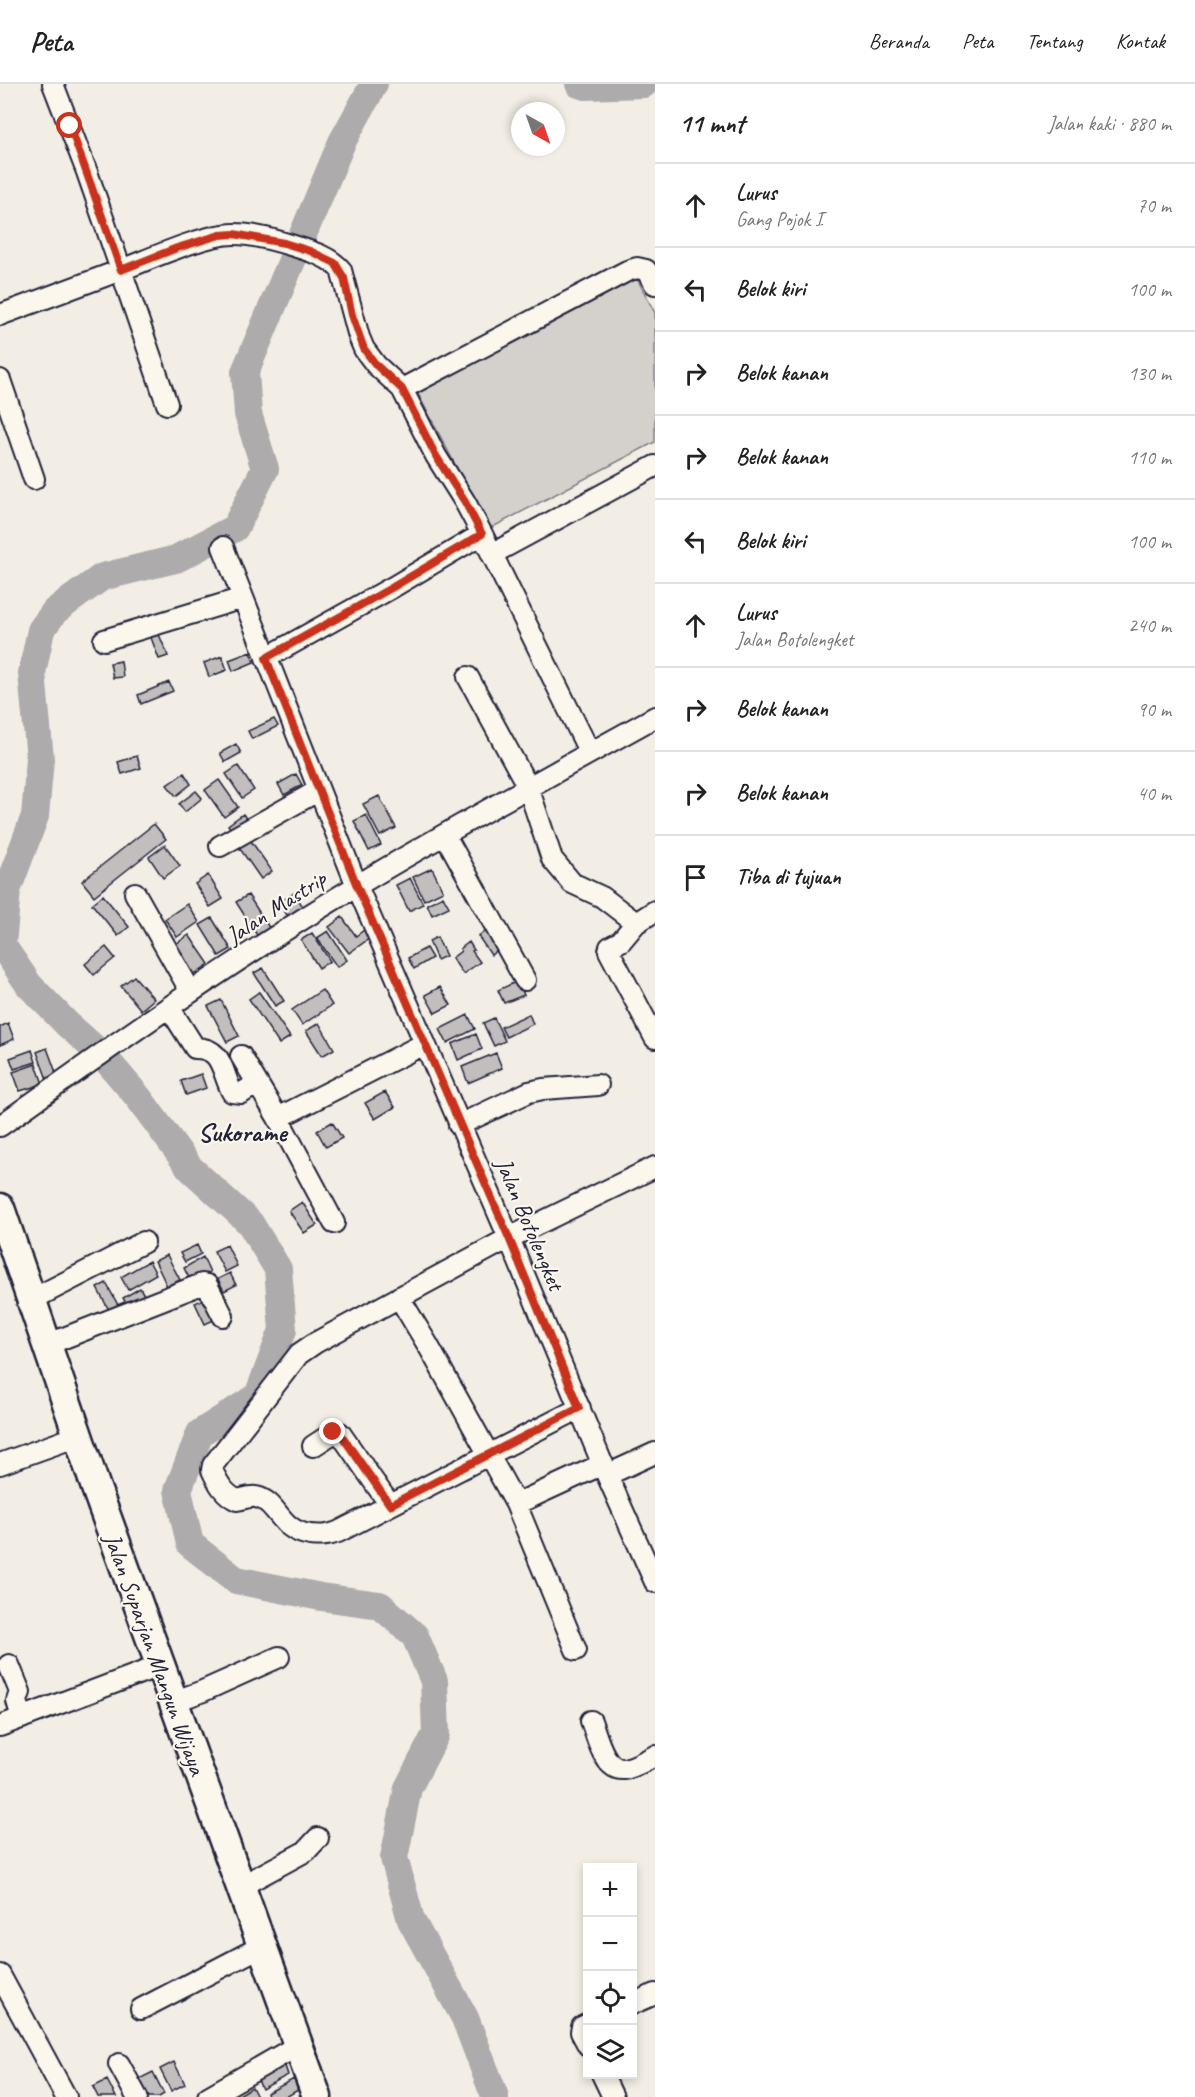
<!DOCTYPE html>
<html lang="id">
<head>
<meta charset="utf-8">
<style>
	body { margin:0; font-family:Caveat,sans-serif; background:#f2f2f2; color:#222 }
	.controls { position:absolute; right:18px; bottom:18px; display:grid; overflow:hidden; border-radius:0px; box-shadow:0 3px 9px #0003 }
	.controls button { width:54px; height:54px; display:grid; place-items:center; padding:0; border:0; border-bottom:2px solid #e0e0e0; background:#fff; color:#222; font:30px sans-serif }
	.compass { position:absolute; left:511px; top:18px; width:54px; height:54px; border-radius:50%; background:#fff; box-shadow:0 3px 9px #0003; rotate:140deg }
	.stop { position:absolute; width:18px; height:18px; margin:-14px; border:4px solid #c8321e; border-radius:50%; background:#fff }
	.stop.end { background:#c8321e; border-color:#fff; box-shadow:0 2px 6px #0008 }
	.list { margin:0; padding:0; list-style:none }
	h2 { display:flex; justify-content:space-between; align-items:center; height:78px; margin:0; padding:0 24px; font-size:26px }
	h2 small { font-size:20px; font-weight:400; color:#767676 }
	.list li { display:grid; grid-template-columns:39px 1fr auto; gap:18px; align-items:center; box-sizing:border-box; height:84px; padding:0 24px; border-top:2px solid #e0e0e0 }
	.list b { display:block; font-size:22px; white-space:nowrap }
	.list p { margin:0; font-size:20px; white-space:nowrap; color:#767676 }
	.list em { font-size:20px; font-style:normal; color:#767676 }
	.icon { flex:none; width:33px; height:33px; fill:none; stroke:currentColor; stroke-width:2; stroke-linecap:round; stroke-linejoin:round }
	.map { position:relative; flex:none; width:655px; height:2013px; overflow:hidden }
	header { display:flex; align-items:center; gap:36px; box-sizing:border-box; height:84px; padding:0 30px; background:#fff; border-bottom:2px solid #e0e0e0 }
	header strong { font-size:28px }
	nav { display:flex; gap:33px; margin-inline-start:auto; font-size:21px }
	main { display:flex }
	aside { flex:1; background:#fff }
	.map>svg:first-child { display:block }
</style>
</head>
<body>
<header>
<strong>Peta</strong>
<nav><a>Beranda</a><a>Peta</a><a>Tentang</a><a>Kontak</a></nav>
</header>
<main>
<div class="map">
<svg width="655" height="2013" viewBox="0 0 655 2013">
	<rect width="100%" height="100%" fill="#f2eee5"/>
	<filter id="ink" filterUnits="userSpaceOnUse"><feTurbulence type="fractalNoise" baseFrequency=".0167" numOctaves="2"/><feDisplacementMap in="SourceGraphic" scale="12" xChannelSelector="R" yChannelSelector="G"/><feConvolveMatrix kernelMatrix="1 2 1 2 8 2 1 2 1" color-interpolation-filters="sRGB"/></filter>
	<g filter="url(#ink)">
		<path fill="#d4d1cc" stroke="#7b7a84" stroke-width="1.5" d="M634 189 655 229V358L489 445 415 304Z"/>
		<g fill="none" stroke-linecap="round" stroke-linejoin="round">
			<path stroke="#aeabad" stroke-width="28" d="M374 0 342 58 245 288 248 330 265 385 235 444 176 475 102 493 55 527 41 546 32 589 40 675 35 732 7 806 2 861 29 901 67 940 103 972 138 1013 190 1084 250 1139 278 1185 283 1246 258 1312 200 1349 178 1406 190 1460 236 1496 321 1513 380 1521 415 1552 434 1597 436 1650 408 1704 394 1774 411 1836 465 1934 495 2013
				M579 0 586 2 644 0"/>
		</g>
		<path fill="#c2bebe" stroke="#22223b" stroke-width="1.5" d="M158 548 168 572 159 575 150 551Z
			M250 568 254 578 233 587 229 576Z
			M222 572 227 586 209 593 204 579Z
			M121 577 123 593 113 594 110 579Z
			M169 598 173 607 141 620 138 611Z
			M274 635 278 642 252 655 248 647Z
			M236 660 241 669 225 678 220 669Z
			M137 672 141 684 122 690 118 678Z
			M238 682 254 706 242 714 226 690Z
			M184 689 191 700 176 712 167 701Z
			M296 690 302 701 284 711 278 700Z
			M219 696 238 723 224 733 205 706Z
			M196 707 202 714 185 728 179 720Z
			M379 712 396 744 380 752 363 720Z
			M243 730 249 739 234 750 228 741Z
			M366 731 381 761 369 767 354 737Z
			M154 740 166 755 94 812 82 797Z
			M249 754 272 787 261 795 238 762Z
			M165 761 180 782 163 794 149 773Z
			M432 784 443 807 424 816 413 793Z
			M208 791 223 815 210 823 195 800Z
			M410 794 423 820 409 827 396 801Z
			M294 809 304 824 289 834 279 819Z
			M103 811 129 843 118 852 92 820Z
			M248 811 274 851 262 859 236 818Z
			M443 812 449 823 432 831 427 820Z
			M187 820 199 838 177 853 165 835Z
			M342 833 356 852 364 846 370 854 349 869 329 843Z
			M212 834 231 865 219 872 200 841Z
			M328 847 347 876 337 883 317 854Z
			M486 847 499 865 491 871 478 852Z
			M312 849 330 877 319 884 301 856Z
			M189 851 209 880 193 891 173 862Z
			M437 853 446 872 437 876 429 857Z
			M469 858 474 866 472 867 480 878 463 890 452 874 461 867 460 865Z
			M106 863 115 874 94 891 85 880Z
			M426 864 432 874 414 885 408 874Z
			M263 884 284 917 275 922 254 889Z
			M134 892 154 915 141 926 121 902Z
			M518 897 524 911 504 919 498 906Z
			M440 903 451 921 435 929 425 911Z
			M322 906 332 921 302 941 292 926Z
			M259 908 290 953 279 960 249 915Z
			M221 916 239 952 227 958 208 922Z
			M529 930 533 940 506 953 501 943Z
			M468 931 475 945 447 959 440 945Z
			M494 934 505 957 494 962 483 939Z
			M8 939 14 955 0 961V943Z
			M319 939 334 965 322 972 306 947Z
			M476 950 482 965 458 976 452 960Z
			M47 964 58 994 48 998 37 968Z
			M32 966 36 978 14 985 10 974Z
			M496 969 502 984 468 999 462 983Z
			M36 980 43 1000 20 1007 13 988Z
			M201 990 206 1004 186 1011 181 997Z
			M385 1008 395 1023 375 1035 365 1019Z
			M332 1038 342 1054 326 1063 317 1047Z
			M302 1118 317 1141 304 1149 289 1127Z
			M197 1161 201 1170 185 1178 180 1169Z
			M227 1161 237 1182 225 1188 214 1167Z
			M167 1171 180 1196 167 1202 155 1177Z
			M203 1173 210 1188 191 1198 184 1184Z
			M149 1177 156 1190 128 1206 121 1193Z
			M230 1189 236 1201 224 1207 218 1195Z
			M106 1199 118 1221 109 1226 97 1204Z
			M140 1204 147 1216 130 1226 123 1214Z
			M206 1214 216 1235 205 1240 195 1219Z
			M174 1978 185 2000 171 2007 160 1985Z
			M284 1979 288 1991 262 2005 257 1994Z
			M153 1988 164 2010 159 2013H148L139 1995Z
			M294 1995 298 2006 286 2013H268L267 2009Z
			M107 1996 116 2013H98L93 2003Z
			M252 2003 257 2013H240L239 2011Z"/>
		<g fill="none" stroke-linecap="round" stroke-linejoin="round">
			<g stroke="#22223b" stroke-width="24">
				<path id="minor" d="M0 231 121 186 87 88 53 0
					M0 296 34 395
					M402 305 627 187 637 184 646 186 655 200
					M167 320 121 186C150 175 205 150 234 150 255 150 278 157 297 163 313 168 330 173 341 186L359 253 364 265 376 281 402 305 436 372 465 418 482 450
					M223 463 357 802 509 1154 607 1391 655 1498
					M492 470 655 382
					M104 556 243 514
					M266 574 393 503 482 450 590 669
					M468 593 528 703 552 775 572 799 602 813 636 839
					M445 751 525 896
					M220 762 319 706
					M135 809 191 908
					M655 827 636 839 621 857 610 863 609 867 655 954
					M169 923 195 964C223 964 221 986 232 1008L242 1009 257 999
					M241 972 278 1034 334 1139
					M278 1034 424 960
					M459 1041 529 1008 543 1005 598 1001
					M0 1042C117 958 235 875 358 801 456 742 556 688 655 633
					M399 1213 429 1263 516 1420 576 1566
					M31 1216 144 1158
					M46 1261 202 1200 207 1201 223 1232
					M580 1324 338 1448C327 1452 321 1452 310 1451 278 1446 279 1418 256 1413 250 1412 243 1415 237 1416 224 1410 218 1399 212 1386L213 1381 299 1270 315 1259 509 1154 655 1083
					M313 1362 333 1349H340L390 1421
					M0 1380 78 1352
					M607 1391 655 1369
					M516 1420 603 1380
					M9 1581 20 1608 17 1617 22 1634
					M173 1618 203 1607 279 1573
					M591 1637C597 1652 604 1687 624 1685 634 1684 646 1676 655 1672
					M0 1642 159 1582
					M241 1802 306 1767 318 1754
					M0 1891 66 2013
					M632 1920 655 1910
					M141 1925 262 1862
					M588 1940 582 1943 581 1948 588 1961
					M119 1980 137 2013
					M602 1990 613 2013
					M208 2013 297 1962"/>
			</g>
			<g stroke="#22223b" stroke-width="33">
				<path id="highway" d="M0 1124 96 1404 317 2013"/>
			</g>
			<use href="#minor" stroke="#fbf7ec" stroke-width="20"/>
			<use href="#highway" stroke="#fbf7ec" stroke-width="28"/>
		</g>
	</g>
	<g fill="none" stroke-linecap="round" stroke-linejoin="round" filter="url(#ink)">
		<path stroke="#c8321e" stroke-width="8" d="M70 42 121 186 177 164 220 151 234 150 284 159 310 167 335 179 344 194 352 231 364 265 376 281 402 305 436 372 465 418 482 450 393 503 266 574 357 802 509 1154 579 1324 390 1421 340 1349 333 1348"/>
	</g>
	<g text-anchor="middle" stroke-width="4.5" stroke-linejoin="round" paint-order="stroke">
		<g font-size="24" fill="#22223b" stroke="#fbf7ec">
			<text transform="translate(276 823) rotate(-33)" y="8">Jalan Mastrip</text>
			<text transform="translate(530 1140) rotate(67)" y="8">Jalan Botolengket</text>
			<text transform="translate(155 1570) rotate(70)" y="8">Jalan Suparjan Mangun Wijaya</text>
		</g>
		<g font-size="27" font-weight="bold" fill="#22223b" stroke="#fbf7ec">
			<text x="242" y="1057">Sukorame</text>
		</g>
	</g>
</svg>
<div class="controls">
<button>+</button>
<button>−</button>
<button><svg class="icon" aria-label="locate" viewBox="0 0 24 24"><circle cx="12" cy="12" r="6"/><path d="M12 2v4M12 18v4M2 12h4M18 12h4"/></svg></button>
<button><svg class="icon" aria-label="layers" viewBox="0 0 24 24"><path d="M12 4l9 5-9 5-9-5zM3 14l9 5 9-5"/></svg></button>
</div>
<svg class="compass" viewBox="-18 -18 36 36"><path d="M0-13l5 13h-10z" fill="#e53935"/><path d="M0 13l5-13h-10z" fill="#767676"/></svg>
<div class="stop" style="left:70px;top:42px"></div>
<div class="stop end" style="left:333px;top:1348px"></div>
</div>
<aside>
<h2>11 mnt<small>Jalan kaki · 880 m</small></h2>
<ul class="list">
<li><svg class="icon" aria-label="ahead" viewBox="0 0 24 24"><path d="M12 20V5M6 11l6-6 6 6"/></svg><div><b>Lurus</b><p>Gang Pojok I</p></div><em>70 m</em></li>
<li><svg class="icon" aria-label="left" viewBox="0 0 24 24"><path d="M17 20v-9H6M10 6l-5 5 5 5"/></svg><div><b>Belok kiri</b></div><em>100 m</em></li>
<li><svg class="icon" aria-label="right" viewBox="0 0 24 24"><path d="M7 20v-9h11M14 6l5 5-5 5"/></svg><div><b>Belok kanan</b></div><em>130 m</em></li>
<li><svg class="icon" aria-label="right" viewBox="0 0 24 24"><path d="M7 20v-9h11M14 6l5 5-5 5"/></svg><div><b>Belok kanan</b></div><em>110 m</em></li>
<li><svg class="icon" aria-label="left" viewBox="0 0 24 24"><path d="M17 20v-9H6M10 6l-5 5 5 5"/></svg><div><b>Belok kiri</b></div><em>100 m</em></li>
<li><svg class="icon" aria-label="ahead" viewBox="0 0 24 24"><path d="M12 20V5M6 11l6-6 6 6"/></svg><div><b>Lurus</b><p>Jalan Botolengket</p></div><em>240 m</em></li>
<li><svg class="icon" aria-label="right" viewBox="0 0 24 24"><path d="M7 20v-9h11M14 6l5 5-5 5"/></svg><div><b>Belok kanan</b></div><em>90 m</em></li>
<li><svg class="icon" aria-label="right" viewBox="0 0 24 24"><path d="M7 20v-9h11M14 6l5 5-5 5"/></svg><div><b>Belok kanan</b></div><em>40 m</em></li>
<li><svg class="icon" aria-label="arrive" viewBox="0 0 24 24"><path d="M6 21V4h12l-3 4 3 4H6"/></svg><div><b>Tiba di tujuan</b></div></li>
</ul>
</aside>
</main>
</body>
</html>
